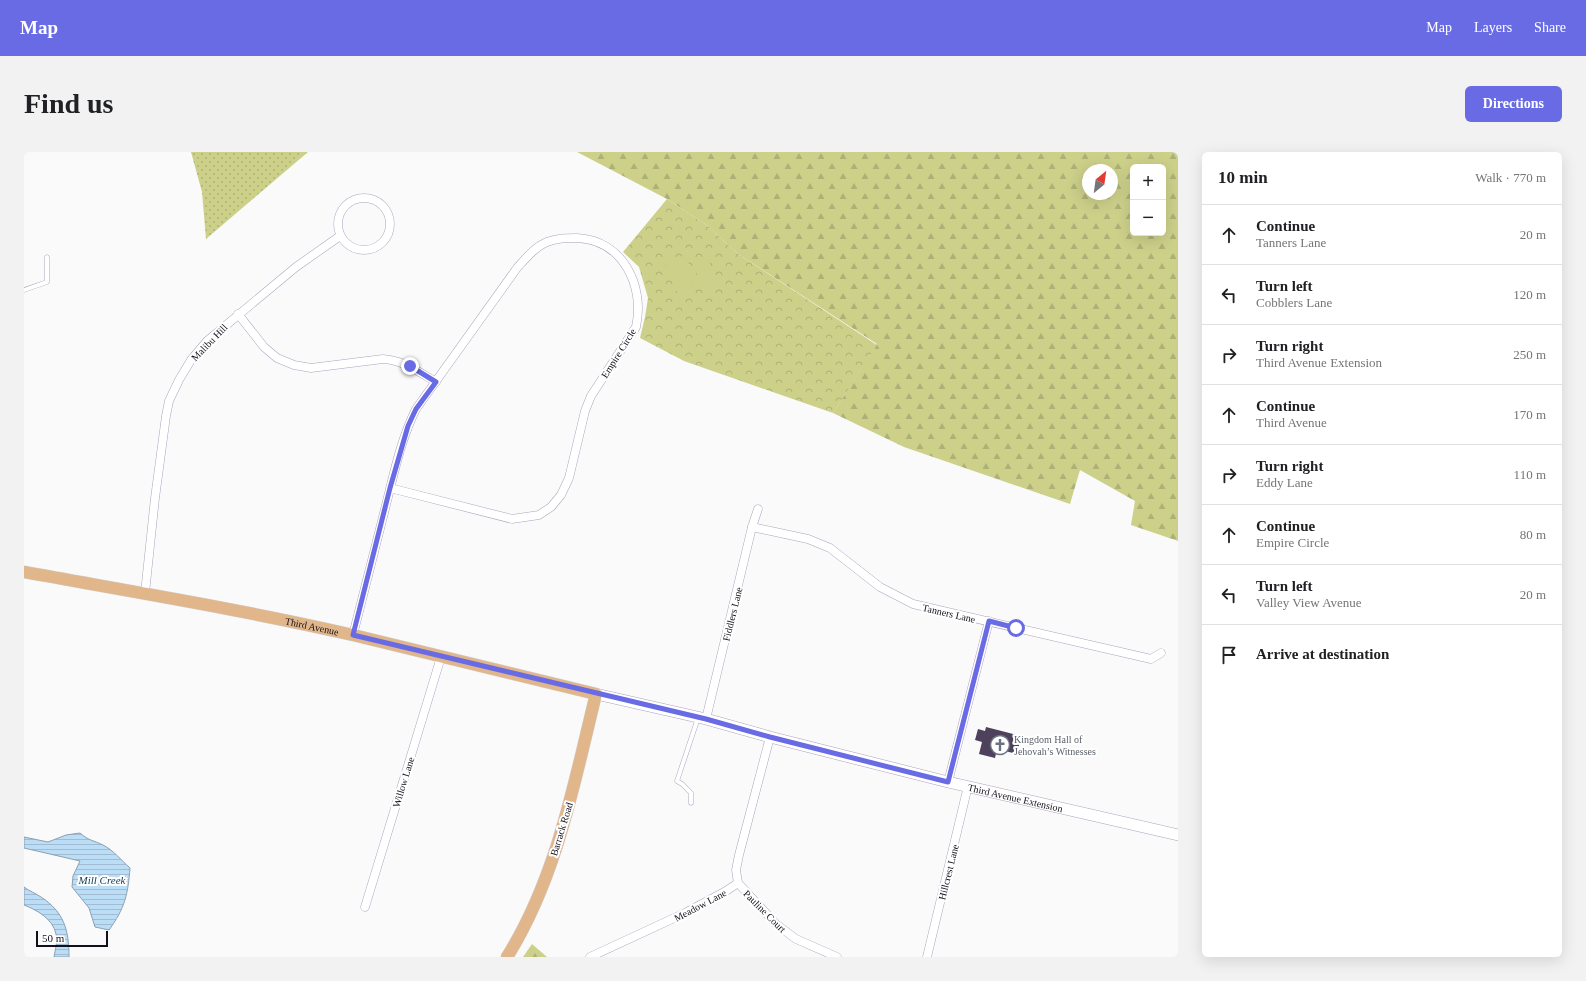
<!DOCTYPE html>
<meta charset="utf-8">
<style>
body{margin:0;font-family:"Times New Roman",serif;background:#f2f2f2;color:#202124}
.controls{position:absolute;right:12px;top:12px;display:grid;overflow:hidden;border-radius:6px;box-shadow:0 4px 16px #0002}
.controls button{width:36px;height:36px;display:grid;place-items:center;padding:0;border:0;border-bottom:1px solid #e0e0e0;background:#fff;color:#202124;font:20px sans-serif}
.compass{position:absolute;left:1058px;top:12px;width:36px;height:36px;border-radius:50%;background:#fff;box-shadow:0 4px 16px #0002;rotate:29deg}
.scale{position:absolute;left:12px;bottom:10px;width:72px;box-sizing:border-box;padding-left:4px;border:2px solid #140f1a;border-top:0;font-size:11px;line-height:14px;white-space:nowrap;color:#140f1a;-webkit-text-stroke:3px #fff;paint-order:stroke}
.stop{position:absolute;width:12px;height:12px;margin:-9px;border:3px solid #686be4;border-radius:50%;background:#fff}
.stop.end{background:#686be4;border-color:#fff;box-shadow:0 1px 4px #0008}
.list{margin:0;padding:0;list-style:none}
h2{display:flex;justify-content:space-between;align-items:center;height:52px;margin:0;padding:0 16px;font-size:17px}
h2 small{font-size:13px;font-weight:400;color:#757577}
.list li{display:grid;grid-template-columns:26px 1fr auto;gap:12px;align-items:center;box-sizing:border-box;height:60px;padding:0 16px;border-top:1px solid #e0e0e0}
.list b{display:block;font-size:15px;white-space:nowrap}
.list p{margin:0;font-size:13px;white-space:nowrap;color:#757577}
.list em{font-size:13px;font-style:normal;color:#757577}
.icon{flex:none;width:22px;height:22px;fill:none;stroke:currentColor;stroke-width:2;stroke-linecap:round;stroke-linejoin:round}
.map{position:relative;flex:none;width:1154px;height:805px;overflow:hidden;border-radius:6px}
header{display:flex;align-items:center;gap:24px;box-sizing:border-box;height:56px;padding:0 20px;background:#686be4;color:#fff}
header strong{font-size:19px}
nav{display:flex;gap:22px;margin-inline-start:auto;font-size:14px}
.intro{display:flex;align-items:center;justify-content:space-between;box-sizing:border-box;height:96px;padding:0 24px}
h1{margin:0;font-size:28px}
.button{padding:10px 18px;border-radius:6px;background:#686be4;color:#fff;font-size:14px;font-weight:700}
main{display:flex;gap:24px;padding:0 24px}
aside{flex:1;background:#fff;border-radius:6px;box-shadow:0 4px 16px #0002}
.map>svg:first-child{display:block}
.grass{fill:url(#grass-dots)}
.forest{fill:url(#forest-firs);fill-rule:evenodd}
.park{fill:url(#park-crowns)}
.pitch{fill:#ccd089}
.water{fill:url(#water-rules);stroke:#8a9fb4}
.building{fill:#4d415b}
.lines{fill:none;stroke-linecap:round;stroke-linejoin:round}
.lane-casing{stroke:#afa1bf;stroke-width:5}
.street-casing{stroke:#afa1bf;stroke-width:9}
.secondary-casing{stroke:#afa1bf;stroke-width:12}
.primary-casing{stroke:#d5d4d6;stroke-width:13}
.lane{stroke:#fff;stroke-width:4}
.street{stroke:#fff;stroke-width:8}
.secondary{stroke:#fff;stroke-width:11}
.primary{stroke:#e0b68a;stroke-width:12}
.route{stroke:#686be4;stroke-width:5}
.labels{text-anchor:middle;stroke-width:4;stroke-linejoin:round;paint-order:stroke}
.street-label{font-size:10px;fill:#140f1a;stroke:#fff}
.worship-label{font-size:10px;fill:#5b616d;stroke:#fff;text-anchor:start}
.water-label{font-size:11px;font-style:italic;fill:#194059;stroke:#fff}
</style>
<header>
<strong>Map</strong>
<nav><a>Map</a><a>Layers</a><a>Share</a></nav>
</header>
<div class="intro"><h1>Find us</h1><a class="button">Directions</a></div>
<main>
<div class="map">
<svg width="1154" height="805" viewBox="0 0 1154 805">
<defs>
<pattern id="grass-dots" width="8" height="8" patternUnits="userSpaceOnUse"><rect width="8" height="8" fill="#ccd089"/><path d="M2 2h.1M6 6h.1" fill="none" stroke="#aeb176" stroke-width="1.8" stroke-linecap="round"/></pattern>
<pattern id="forest-firs" width="22" height="20" patternUnits="userSpaceOnUse"><rect width="22" height="20" fill="#ccd089"/><path d="M5 1l3.5 6h-7zM16 11l3.5 6h-7z" fill="#aeb176"/></pattern>
<pattern id="park-crowns" width="20" height="18" patternUnits="userSpaceOnUse"><rect width="20" height="18" fill="#ccd089"/><path d="M2 6a3 3 0 1 1 6 0M12 15a3 3 0 1 1 6 0" fill="none" stroke="#aeb176"/></pattern>
<pattern id="water-rules" width="6" height="5" patternUnits="userSpaceOnUse"><rect width="6" height="5" fill="#bcddf6"/><path d="M0 2.5h6" fill="none" stroke="#a1bcd2"/></pattern>
</defs>
<rect width="100%" height="100%" fill="#fafafa"/>
<!-- grass -->
<path class="grass" d="M167 0H284L182 87 178 40Z"/>
<!-- forest -->
<g class="forest">
<path d="M553 0H1154V389L1107 373 1111 349 1056 318 1046 352 880 295 809 261 853 192 714 102 684 74 643 47ZM1109 15H1139V81H1109ZM1064 18H1088V42H1064Z"/>
<path d="M508 792 523 805H499Z"/>
</g>
<!-- park -->
<path class="park" d="M643 47 684 74 714 102 853 193 809 261 660 209 616 186 621 165 624 146 615 115 599 100Z"/>
<!-- pitch -->
<g class="pitch">
<path d="M662 103 669 124 666 125 672 143 656 148 641 110Z"/>
<path d="M683 103 694 135 679 140 668 108Z"/>
</g>
<!-- water -->
<g class="water">
<path d="M56 681C65 689 69 688 79 693 89 698 97 708 106 716 104 742 101 756 85 778L71 775 65 756 48 735 49 724 56 709 0 696V685L24 690 42 683Z"/>
<path d="M0 735C5 739 11 741 17 745 40 760 45 778 45 805H30C31 798 34 789 32 782 29 767 13 758 0 753Z"/>
</g>
<!-- building -->
<path class="building" d="M962 575 997 584 993 602 973 597 971 606 955 602 958 590 951 588 954 577 961 579Z"/>
<g class="lines">
<defs>
<g id="lane">
<path d="M0 138 23 130V105"/>
<path d="M667 651V641L658 632 653 629 674 566"/>
</g>
<g id="street">
<circle cx="340" cy="72" r="26"/>
<path d="M214 162 240 195 253 206 270 213 287 216 359 207C379 208 395 220 412 230"/>
<path d="M728 375 784 387 806 396 856 435 889 452 1127 507 1137 501"/>
<path d="M121 441 131 346 142 264 145 249 155 228 167 208 183 189 272 115 316 84"/>
<path d="M329 483C340 440 351 397 362 353 370 321 377 287 392 257L493 116C502 106 511 95 523 90 533 86 542 86 553 86 599 88 621 134 612 175L567 244 561 259 545 326 537 343 527 355 515 363 488 367 366 336"/>
<path d="M682 567 728 375 734 357"/>
<path d="M924 630 965 469"/>
<path d="M714 731 712 718 715 703 746 585"/>
<path d="M714 731 752 772 772 787 813 805"/>
<path d="M341 755 417 505"/>
<path d="M566 805 661 761 702 739 714 731"/>
<path d="M903 805 944 634"/>
</g>
<g id="secondary">
<path id="s1" d="M572 542 682 567 746 585 924 630 1154 683"/>
</g>
<g id="primary">
<path id="s2" d="M0 420C110 440 220 458 329 483 410 502 491 523 572 542 550 631 533 725 483 805"/>
</g>
</defs>
<!-- lane casing -->
<use href="#lane" class="lane-casing"/>
<!-- street casing -->
<use href="#street" class="street-casing"/>
<!-- secondary casing -->
<use href="#secondary" class="secondary-casing"/>
<!-- primary casing -->
<use href="#primary" class="primary-casing"/>
<!-- lane -->
<use href="#lane" class="lane"/>
<!-- street -->
<use href="#street" class="street"/>
<!-- secondary -->
<use href="#secondary" class="secondary"/>
<!-- primary -->
<use href="#primary" class="primary"/>
</g>
<g class="lines">
<!-- route -->
<path class="route" d="M386 214 412 230 392 257 384 274 366 336 329 483 682 567 746 585 924 630 965 469 992 476"/>
</g>
<!-- icons -->
<defs>
<symbol id="church-ring" viewBox="-11 -11 22 22"><circle r="9.5" fill="#fff" stroke="#6b7280" stroke-width="1.5"/><path d="M-1.2-6h2.4v3.5h3.3v2.4h-3.3V6h-2.4V-.1h-3.3v-2.4h3.3Z" fill="#6b7280"/></symbol>
</defs>
<g fill-rule="evenodd">
<use href="#church-ring" x="965" y="582" width="22" height="22"/>
</g>
<g class="labels">
<!-- street labels -->
<g class="street-label">
<text transform="translate(185 190) rotate(-46)" y="4">Malibu Hill</text>
<text transform="translate(594 201) rotate(-58)" y="4">Empire Circle</text>
<text transform="translate(925 461) rotate(13)" y="4">Tanners Lane</text>
<text transform="translate(708 462) rotate(-76)" y="4">Fiddlers Lane</text>
<text dy="4" stroke="none"><textPath href="#s2" startOffset="293">Third Avenue</textPath></text>
<text transform="translate(379 630) rotate(-73)" y="4">Willow Lane</text>
<text dy="4" stroke="none"><textPath href="#s1" startOffset="432">Third Avenue Extension</textPath></text>
<text transform="translate(537 677) rotate(-73)" y="4">Barrack Road</text>
<text transform="translate(924 720) rotate(-76)" y="4">Hillcrest Lane</text>
<text transform="translate(676 753) rotate(-28)" y="4">Meadow Lane</text>
<text transform="translate(741 759) rotate(45)" y="4">Pauline Court</text>
</g>
<!-- worship labels -->
<g class="worship-label">
<text x="990" y="591">Kingdom Hall of<tspan x="990" dy="12">Jehovah’s Witnesses</tspan></text>
</g>
<!-- water labels -->
<g class="water-label">
<text x="78" y="732">Mill Creek</text>
</g>
</g>
</svg>
<div class="controls">
<button>+</button>
<button>−</button>
</div>
<svg class="compass" viewBox="-18 -18 36 36"><path d="M0-13l5 13h-10z" fill="#e53935"/><path d="M0 13l5-13h-10z" fill="#757577"/></svg>
<div class="scale">50 m</div>
<div class="stop" style="left:992px;top:476px"></div>
<div class="stop end" style="left:386px;top:214px"></div>
</div>
<aside>
<h2>10 min<small>Walk · 770 m</small></h2>
<ul class="list">
<li><svg class="icon" aria-label="ahead" viewBox="0 0 24 24"><path d="M12 20V5M6 11l6-6 6 6"/></svg><div><b>Continue</b><p>Tanners Lane</p></div><em>20 m</em></li>
<li><svg class="icon" aria-label="left" viewBox="0 0 24 24"><path d="M17 20v-9H6M10 6l-5 5 5 5"/></svg><div><b>Turn left</b><p>Cobblers Lane</p></div><em>120 m</em></li>
<li><svg class="icon" aria-label="right" viewBox="0 0 24 24"><path d="M7 20v-9h11M14 6l5 5-5 5"/></svg><div><b>Turn right</b><p>Third Avenue Extension</p></div><em>250 m</em></li>
<li><svg class="icon" aria-label="ahead" viewBox="0 0 24 24"><path d="M12 20V5M6 11l6-6 6 6"/></svg><div><b>Continue</b><p>Third Avenue</p></div><em>170 m</em></li>
<li><svg class="icon" aria-label="right" viewBox="0 0 24 24"><path d="M7 20v-9h11M14 6l5 5-5 5"/></svg><div><b>Turn right</b><p>Eddy Lane</p></div><em>110 m</em></li>
<li><svg class="icon" aria-label="ahead" viewBox="0 0 24 24"><path d="M12 20V5M6 11l6-6 6 6"/></svg><div><b>Continue</b><p>Empire Circle</p></div><em>80 m</em></li>
<li><svg class="icon" aria-label="left" viewBox="0 0 24 24"><path d="M17 20v-9H6M10 6l-5 5 5 5"/></svg><div><b>Turn left</b><p>Valley View Avenue</p></div><em>20 m</em></li>
<li><svg class="icon" aria-label="arrive" viewBox="0 0 24 24"><path d="M6 21V4h12l-3 4 3 4H6"/></svg><div><b>Arrive at destination</b></div></li>
</ul>
</aside>
</main>
